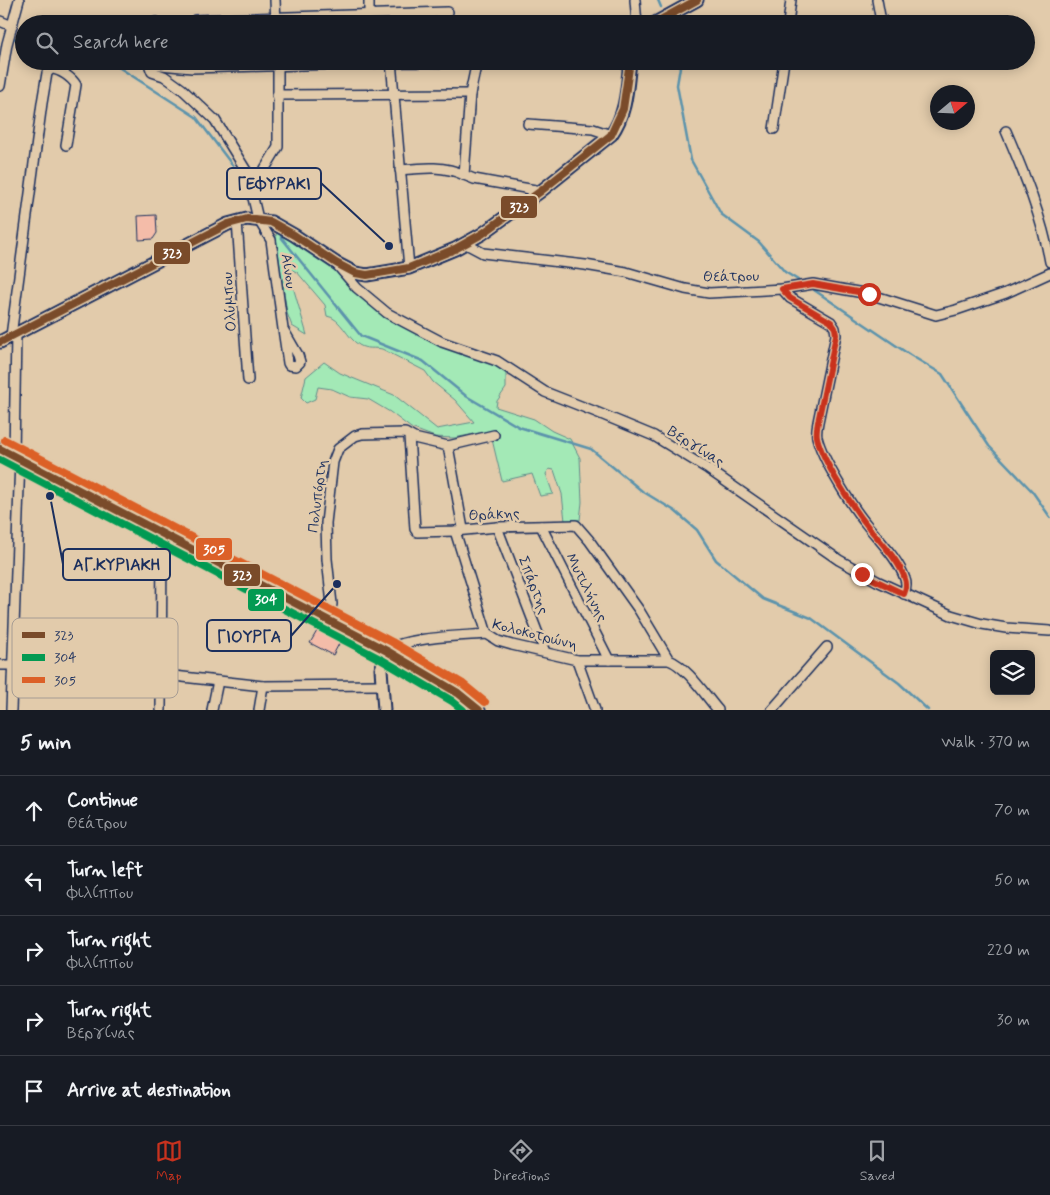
<!DOCTYPE html>
<meta charset="utf-8">
<style>
body{margin:0;font-family:Mynerve,sans-serif;background:#20242c;color:#f1f3f6}
.controls{position:absolute;right:15px;bottom:15px;display:grid;overflow:hidden;border-radius:8px;box-shadow:0 2px 12px #0003}
.controls button{width:45px;height:45px;display:grid;place-items:center;padding:0;border:0;border-bottom:1px solid #363941;background:#171b24;color:#f1f3f6;font:25px sans-serif}
.compass{position:absolute;left:930px;top:85px;width:45px;height:45px;border-radius:50%;background:#171b24;box-shadow:0 2px 12px #0003;rotate:71deg}
.stop{position:absolute;width:15px;height:15px;margin:-11px;border:4px solid #c8321e;border-radius:50%;background:#fff}
.stop.end{background:#c8321e;border-color:#fff;box-shadow:0 1px 5px #0008}
.list{margin:0;padding:0;list-style:none}
h2{display:flex;justify-content:space-between;align-items:center;height:65px;margin:0;padding:0 20px;font-size:21px}
h2 small{font-size:16px;font-weight:400;color:#9ea1a6}
.list li{display:grid;grid-template-columns:32px 1fr auto;gap:15px;align-items:center;box-sizing:border-box;height:70px;padding:0 20px;border-top:1px solid #363941}
.list b{display:block;font-size:19px;white-space:nowrap}
.list p{margin:0;font-size:16px;white-space:nowrap;color:#9ea1a6}
.list em{font-size:16px;font-style:normal;color:#9ea1a6}
.icon{flex:none;width:28px;height:28px;fill:none;stroke:currentColor;stroke-width:2;stroke-linecap:round;stroke-linejoin:round}
.map{position:relative;flex:none;width:1050px;height:710px;overflow:hidden}
.search{position:absolute;background:#171b24;box-shadow:0 2px 12px #0003;left:15px;right:15px;top:15px;height:55px;display:flex;align-items:center;gap:12px;box-sizing:border-box;padding:0 18px;border-radius:28px;color:#9ea1a6;font-size:19px}
.sheet{height:415px;background:#171b24}
nav{display:flex;justify-content:space-around;align-items:center;box-sizing:border-box;height:70px;border-top:1px solid #363941;background:#171b24;font-size:14px;color:#9ea1a6}
nav a{display:grid;justify-items:center;gap:2px}
nav .on{color:#c8321e}
.map>svg:first-child{display:block}
.green{fill:#a3e9b6;stroke:#5f8c8a}
.lines{fill:none;stroke-linecap:round;stroke-linejoin:round}
.stream{stroke:#5b93ac;stroke-width:2.5}
.building{fill:#f4bca9;stroke:#1b2f5e}
.street-casing{stroke:#1b2f5e;stroke-width:12}
.secondary-casing{stroke:#1b2f5e;stroke-width:15}
.street{stroke:#e2cbab;stroke-width:9}
.secondary{stroke:#e2cbab;stroke-width:11}
.bus-1-casing{stroke:#e2cbab;stroke-width:11}
.bus-2-casing{stroke:#e2cbab;stroke-width:11}
.bus-3-casing{stroke:#e2cbab;stroke-width:11}
.bus-1{stroke:#7a4b2a;stroke-width:8}
.bus-2{stroke:#039a52;stroke-width:8}
.bus-3{stroke:#dc6028;stroke-width:8}
.route{stroke:#c8321e;stroke-width:6}
.labels{text-anchor:middle;stroke-width:5;stroke-linejoin:round;paint-order:stroke}
.street-label{font-size:15px;fill:#1b2f5e;stroke:#e2cbab}
.key{fill:#e2cbab;stroke:#a69c94;stroke-width:1}
.key-label{font-size:14px;fill:#1b2f5e}
.leader{fill:none;stroke:#1b2f5e;stroke-width:2}
.callout-dot{fill:#1b2f5e;stroke:#e2cbab;stroke-width:2}
.callout{fill:#e2cbab;stroke:#1b2f5e;stroke-width:2}
.callout-label{font-size:16px;text-anchor:middle;font-weight:bold;fill:#1b2f5e}
.line-badge{stroke:#e2cbab;stroke-width:2}
.badge-label{font-size:14px;text-anchor:middle;font-weight:bold;fill:#fff}
</style>
<div class="map">
<svg width="1050" height="710" viewBox="0 0 1050 710">
<rect width="100%" height="100%" fill="#e2cbab"/>
<filter id="ink" filterUnits="userSpaceOnUse"><feTurbulence type="fractalNoise" baseFrequency=".02" numOctaves="2"/><feDisplacementMap in="SourceGraphic" scale="10" xChannelSelector="R" yChannelSelector="G"/><feConvolveMatrix kernelMatrix="1 2 1 2 8 2 1 2 1" color-interpolation-filters="sRGB"/></filter>
<g filter="url(#ink)">
<!-- green -->
<path class="green" d="M280 231 334 264 386 314 496 362 506 370V388L497 401 496 407 534 419 552 431 570 439 580 458 582 502 580 520 565 521 562 494 554 470 549 469 546 474 553 494 540 496 532 474 502 481 490 431 454 438 435 437 411 428 390 412 368 399 350 397 332 389 318 387 315 399 306 403 301 398 306 377 324 362 340 373 394 395 437 429 474 422 455 400 433 382 425 371 382 349C374 347 367 350 359 345 347 338 341 318 327 316L325 305 297 272 292 270 289 273 307 335 292 326 287 313 276 238V234Z"/>
<g class="lines">
<!-- stream -->
<g class="stream">
<path d="M658 0 661 7"/>
<path d="M11 38 24 40"/>
<path d="M109 61 196 117 233 166 248 191"/>
<path d="M681 61 677 85 691 160 721 214 759 242 785 272 798 280"/>
<path d="M281 237 361 336 423 361 466 396 519 427 591 449 642 491 675 511 697 530 716 560 763 599 811 618 899 683 928 710"/>
<path d="M814 290 910 355 942 374 989 446 1032 491 1050 517"/>
</g>
</g>
<!-- building -->
<g class="building">
<path d="M156 215 157 233 153 239 139 240 138 216Z"/>
<path d="M317 631 340 642 333 655 310 643Z"/>
</g>
<g class="lines">
<defs>
<g id="street">
<path d="M275 0 276 24"/>
<path d="M369 0V13"/>
<path d="M635 0 637 24"/>
<path d="M877 0 880 16 884 24"/>
<path d="M195 20 448 12"/>
<path d="M0 21 12 26"/>
<path d="M155 24 156 22"/>
<path d="M788 24 791 0"/>
<path d="M152 61 150 67 152 72 164 76 182 89 215 120 255 185"/>
<path d="M278 61V147L255 185 253 198 258 219 271 240 283 329 298 355 300 362 296 366 289 365 288 363 283 329"/>
<path d="M391 61 409 268"/>
<path d="M477 61 470 94 464 175 474 179 541 191"/>
<path d="M150 64 192 68 415 62 476 63"/>
<path d="M0 86 7 44 19 0"/>
<path d="M277 95 470 94"/>
<path d="M528 124 593 129 611 135"/>
<path d="M774 129 784 61"/>
<path d="M1006 131C1024 173 1042 217 1050 262"/>
<path d="M400 170C421 168 444 165 464 175"/>
<path d="M237 221 248 380"/>
<path d="M466 244 483 253 585 265 626 272 685 289 709 293 782 289 813 284 869 294 936 315 956 310 1006 293 1050 273"/>
<path d="M338 266 357 288 387 313 442 342 497 361 545 392 596 412 654 436 708 469 839 560 877 581 951 615 982 624 1006 628 1050 631"/>
<path d="M782 289 790 298 831 322 835 328 836 335 818 422C817 427 816 432 817 437 822 459 852 507 867 525 879 540 899 560 905 579 907 584 906 589 904 594"/>
<path d="M11 336 42 103 47 73 51 69C60 69 72 78 76 85L66 145"/>
<path d="M409 436 415 529 417 532 455 531 497 527 576 525 589 540 639 610 669 660"/>
<path d="M448 446 463 529"/>
<path d="M14 456 16 333"/>
<path d="M541 526 609 660"/>
<path d="M497 527 545 652"/>
<path d="M455 531 487 634"/>
<path d="M329 619 332 604 327 559 326 523 333 462 338 449 355 436 362 434 405 433 414 438 448 446 494 435"/>
<path d="M387 651C400 637 466 636 487 634L498 641 512 645 577 660H669C687 667 705 695 718 710"/>
<path d="M577 660 595 710"/>
<path d="M0 665H11"/>
<path d="M160 677 174 676 263 686 381 685"/>
<path d="M11 710 20 459"/>
<path d="M161 710 162 533"/>
<path d="M212 710 218 681"/>
<path d="M259 710 263 686"/>
<path d="M772 710 827 647"/>
</g>
<g id="secondary">
<path d="M653 24 697 0"/>
<path d="M0 342 228 224 247 219 271 222 294 235 336 263 355 273 367 275 409 268 455 249 482 234 541 191 611 135C627 113 627 87 630 61"/>
<path d="M0 449 387 651 458 693 479 710"/>
<path d="M384 710 381 669 387 651"/>
</g>
</defs>
<!-- street casing -->
<use href="#street" class="street-casing"/>
<!-- secondary casing -->
<use href="#secondary" class="secondary-casing"/>
<!-- street -->
<use href="#street" class="street"/>
<!-- secondary -->
<use href="#secondary" class="secondary"/>
<defs>
<g id="bus-1">
<path d="M653 24 697 0"/>
<path d="M0 342 228 224 247 219 271 222 294 235 336 263 355 273 367 275 409 268 455 249 482 234 541 191 611 135 623 109 630 61"/>
<path d="M0 449 387 651 458 693 479 710"/>
</g>
<path id="bus-2" d="M0 460 382 660 452 701 463 710"/>
<path id="bus-3" d="M5 440 392 642 463 684 485 702"/>
</defs>
<!-- bus-1 casing -->
<use href="#bus-1" class="bus-1-casing"/>
<!-- bus-2 casing -->
<use href="#bus-2" class="bus-2-casing"/>
<!-- bus-3 casing -->
<use href="#bus-3" class="bus-3-casing"/>
<!-- bus-1 -->
<use href="#bus-1" class="bus-1"/>
<!-- bus-2 -->
<use href="#bus-2" class="bus-2"/>
<!-- bus-3 -->
<use href="#bus-3" class="bus-3"/>
</g>
</g>
<g class="lines" filter="url(#ink)">
<!-- route -->
<path class="route" d="M862 574 904 594C906 589 907 584 905 579 900 562 881 542 869 528 854 509 822 461 817 437 816 432 817 427 818 422L836 335 835 328 831 322 790 298 782 289 813 284 869 294"/>
</g>
<g class="labels">
<!-- street labels -->
<g class="street-label">
<text transform="translate(289 271) rotate(82)" y="5">Αίνου</text>
<text transform="translate(731 276) rotate(-1)" y="5">Θεάτρου</text>
<text transform="translate(229 302) rotate(-94)" y="5">Ολύμπου</text>
<text transform="translate(696 446) rotate(32)" y="5">Βεργίνας</text>
<text transform="translate(317 496) rotate(-83)" y="5">Πολυπόρτη</text>
<text transform="translate(494 514) rotate(-3)" y="5">Θράκης</text>
<text transform="translate(534 585) rotate(69)" y="5">Σπάρτης</text>
<text transform="translate(587 587) rotate(63)" y="5">Μυτιλήνης</text>
<text transform="translate(535 634) rotate(14)" y="5">Κολοκοτρώνη</text>
</g>
</g>
<!-- legend -->
<rect x="12" y="618" width="166" height="80" rx="8" class="key"/>
<rect x="22" y="632" width="23" height="6" fill="#7a4b2a"/>
<rect x="22" y="654" width="23" height="7" fill="#039a52"/>
<rect x="22" y="677" width="23" height="6" fill="#dc6028"/>
<g class="key-label">
<text x="54" y="640">323</text>
<text x="54" y="662">304</text>
<text x="54" y="685">305</text>
</g>
<!-- callouts -->
<path class="leader" d="M389 246L321 183M50 496L63 564M337 584L291 636"/>
<g class="callout-dot">
<circle cx="389" cy="246" r="5"/>
<circle cx="50" cy="496" r="5"/>
<circle cx="337" cy="584" r="5"/>
</g>
<g class="callout">
<rect x="227" y="168" width="94" height="31" rx="5"/>
<rect x="63" y="549" width="107" height="31" rx="5"/>
<rect x="207" y="620" width="84" height="31" rx="5"/>
</g>
<g class="callout-label">
<text x="274" y="189">ΓΕΦΥΡΑΚΙ</text>
<text x="117" y="570">ΑΓ.ΚΥΡΙΑΚΗ</text>
<text x="249" y="642">ΓΙΟΥΡΓΑ</text>
</g>
<g class="line-badge">
<rect x="500" y="195" width="38" height="24" rx="5" fill="#7a4b2a"/>
<rect x="153" y="241" width="38" height="24" rx="5" fill="#7a4b2a"/>
<rect x="195" y="537" width="38" height="24" rx="5" fill="#dc6028"/>
<rect x="223" y="563" width="38" height="24" rx="5" fill="#7a4b2a"/>
<rect x="247" y="588" width="38" height="24" rx="5" fill="#039a52"/>
</g>
<g class="badge-label">
<text x="519" y="212">323</text>
<text x="172" y="258">323</text>
<text x="214" y="554">305</text>
<text x="242" y="580">323</text>
<text x="266" y="604">304</text>
</g>
</svg>
<div class="controls">
<button><svg class="icon" aria-label="layers" viewBox="0 0 24 24"><path d="M12 4l9 5-9 5-9-5zM3 14l9 5 9-5"/></svg></button>
</div>
<svg class="compass" viewBox="-18 -18 36 36"><path d="M0-13l5 13h-10z" fill="#e53935"/><path d="M0 13l5-13h-10z" fill="#9ea1a6"/></svg>
<div class="stop" style="left:869px;top:294px"></div>
<div class="stop end" style="left:862px;top:574px"></div>
<div class="search"><svg class="icon" aria-label="search" viewBox="0 0 24 24"><circle cx="10" cy="10" r="6"/><path d="M15 15l6 6"/></svg>Search here</div>
</div>
<section class="sheet">
<h2>5 min<small>Walk · 370 m</small></h2>
<ul class="list">
<li><svg class="icon" aria-label="ahead" viewBox="0 0 24 24"><path d="M12 20V5M6 11l6-6 6 6"/></svg><div><b>Continue</b><p>Θεάτρου</p></div><em>70 m</em></li>
<li><svg class="icon" aria-label="left" viewBox="0 0 24 24"><path d="M17 20v-9H6M10 6l-5 5 5 5"/></svg><div><b>Turn left</b><p>Φιλίππου</p></div><em>50 m</em></li>
<li><svg class="icon" aria-label="right" viewBox="0 0 24 24"><path d="M7 20v-9h11M14 6l5 5-5 5"/></svg><div><b>Turn right</b><p>Φιλίππου</p></div><em>220 m</em></li>
<li><svg class="icon" aria-label="right" viewBox="0 0 24 24"><path d="M7 20v-9h11M14 6l5 5-5 5"/></svg><div><b>Turn right</b><p>Βεργίνας</p></div><em>30 m</em></li>
<li><svg class="icon" aria-label="arrive" viewBox="0 0 24 24"><path d="M6 21V4h12l-3 4 3 4H6"/></svg><div><b>Arrive at destination</b></div></li>
</ul>
</section>
<nav>
<a class="on"><svg class="icon" aria-label="map" viewBox="0 0 24 24"><path d="M3 6l6-2 6 2 6-2v14l-6 2-6-2-6 2zM9 4v14M15 6v14"/></svg>Map</a>
<a><svg class="icon" aria-label="directions" viewBox="0 0 24 24"><path d="M12 3l9 9-9 9-9-9zM9 14v-3h6M13 9l2 2-2 2"/></svg>Directions</a>
<a><svg class="icon" aria-label="saved" viewBox="0 0 24 24"><path d="M7 4h10v16l-5-4-5 4z"/></svg>Saved</a>
</nav>
